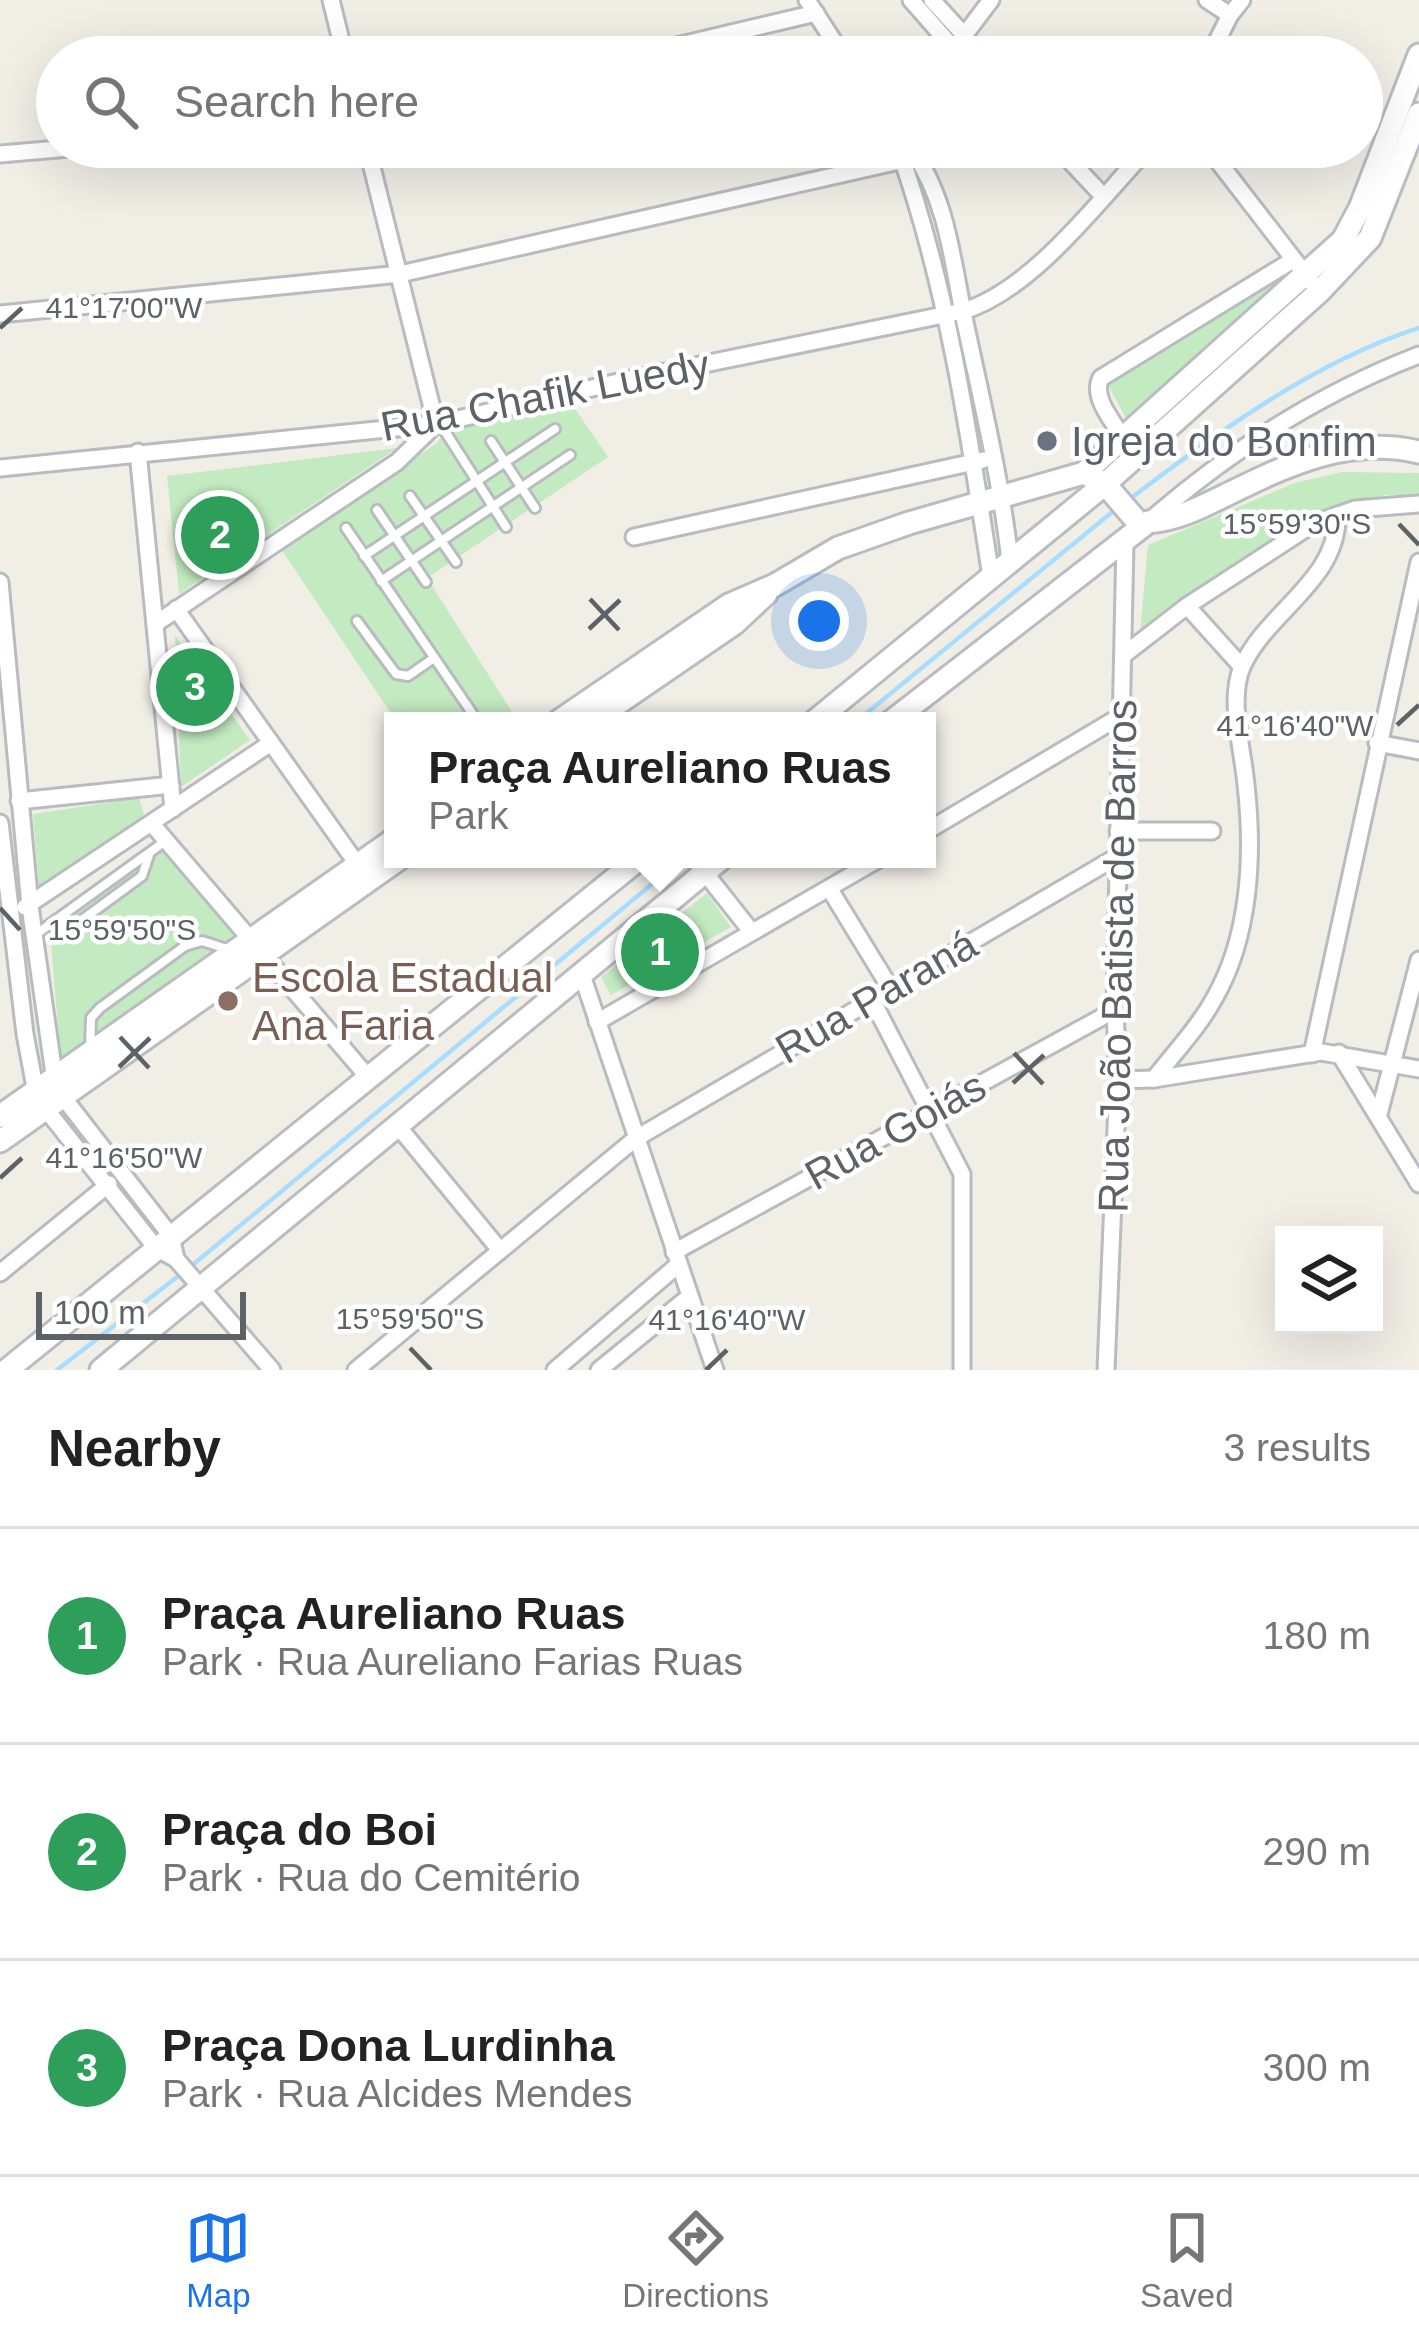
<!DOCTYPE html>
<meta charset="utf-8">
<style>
body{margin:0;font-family:Helvetica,sans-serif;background:#f2f2f2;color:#222}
.controls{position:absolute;right:36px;bottom:36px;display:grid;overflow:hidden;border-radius:0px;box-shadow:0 12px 48px #0002}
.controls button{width:108px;height:108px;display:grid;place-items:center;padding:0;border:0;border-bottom:3px solid #e0e0e0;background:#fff;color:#222;font:60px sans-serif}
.scale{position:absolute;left:36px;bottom:30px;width:210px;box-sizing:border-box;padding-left:12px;border:6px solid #5d6267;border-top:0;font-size:33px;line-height:42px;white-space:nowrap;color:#5d6267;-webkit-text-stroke:9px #fff;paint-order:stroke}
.you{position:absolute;left:819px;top:621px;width:42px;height:42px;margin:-30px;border:9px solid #fff;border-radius:50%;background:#1a73e8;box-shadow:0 0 0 18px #1a73e833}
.badge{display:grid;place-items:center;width:78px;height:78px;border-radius:50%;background:#1a73e8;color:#fff;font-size:39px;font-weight:700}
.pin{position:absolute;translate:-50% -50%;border:6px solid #fff;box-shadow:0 3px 12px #0006}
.popup{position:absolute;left:384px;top:712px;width:552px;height:156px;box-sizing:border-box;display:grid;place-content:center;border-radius:0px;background:#fff;filter:drop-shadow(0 3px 9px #0005);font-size:39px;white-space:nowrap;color:#767676}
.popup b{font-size:45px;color:#222}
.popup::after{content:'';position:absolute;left:50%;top:100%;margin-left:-24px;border:24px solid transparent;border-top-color:#fff}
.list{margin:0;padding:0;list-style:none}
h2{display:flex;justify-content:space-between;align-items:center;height:156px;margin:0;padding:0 48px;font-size:51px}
h2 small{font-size:39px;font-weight:400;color:#767676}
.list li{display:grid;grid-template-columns:78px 1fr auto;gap:36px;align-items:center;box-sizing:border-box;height:216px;padding:0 48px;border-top:3px solid #e0e0e0}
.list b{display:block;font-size:45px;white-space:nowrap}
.list p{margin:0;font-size:39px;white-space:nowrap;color:#767676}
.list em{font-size:39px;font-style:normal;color:#767676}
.icon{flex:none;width:66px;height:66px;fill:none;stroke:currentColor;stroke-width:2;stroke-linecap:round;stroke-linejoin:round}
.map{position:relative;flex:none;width:1419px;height:1370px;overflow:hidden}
.search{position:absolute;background:#fff;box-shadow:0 12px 48px #0002;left:36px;right:36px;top:36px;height:132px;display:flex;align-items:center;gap:30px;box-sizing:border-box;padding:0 42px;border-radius:66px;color:#767676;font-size:45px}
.sheet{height:804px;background:#fff}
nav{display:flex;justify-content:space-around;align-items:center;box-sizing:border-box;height:168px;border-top:3px solid #e0e0e0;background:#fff;font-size:33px;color:#767676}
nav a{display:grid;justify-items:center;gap:6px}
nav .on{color:#1a73e8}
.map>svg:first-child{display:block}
.green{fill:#c3eac1}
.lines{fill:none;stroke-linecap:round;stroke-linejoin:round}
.stream{stroke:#a8ddff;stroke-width:4.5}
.lane-casing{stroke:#b8bcc0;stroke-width:14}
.street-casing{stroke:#b8bcc0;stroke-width:21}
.secondary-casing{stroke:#b9bdc2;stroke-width:27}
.lane{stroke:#fff;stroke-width:8}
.street{stroke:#fff;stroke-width:15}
.secondary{stroke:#fff;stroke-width:21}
.ticks{fill:none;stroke:#5d6267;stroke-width:4.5}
.worship-dot{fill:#6b7280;stroke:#fff;stroke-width:4.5}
.education-dot{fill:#8d6e63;stroke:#fff;stroke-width:4.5}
.labels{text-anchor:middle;stroke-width:9;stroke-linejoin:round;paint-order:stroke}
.street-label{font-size:42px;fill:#5d6267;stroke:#fff}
.worship-label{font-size:42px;fill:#5b616d;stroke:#fff;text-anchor:start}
.education-label{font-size:42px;fill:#785e54;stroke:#fff;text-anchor:start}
.ticks-label{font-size:30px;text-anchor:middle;fill:#5d6267;stroke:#fff;stroke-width:9;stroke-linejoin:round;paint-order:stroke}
</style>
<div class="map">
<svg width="1419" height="1370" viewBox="0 0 1419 1370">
<rect width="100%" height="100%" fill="#f1eee6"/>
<!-- green -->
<g class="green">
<path d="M1291 271 1295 277 1128 422 1108 385Z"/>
<path d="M567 397 608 457 427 578 512 712 500 721H396L281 549 437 443 451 422Z"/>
<path d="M397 448 179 594 167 476Z"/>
<path d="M1342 472 1419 473V496L1385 495 1346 506 1140 633 1148 545 1295 483Z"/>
<path d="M175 635 250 740 181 787Z"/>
<path d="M139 798 144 815 39 889 33 814Z"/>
<path d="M154 841 240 940 61 1065 49 918Z"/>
<path d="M707 893 731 927 611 995 601 977Z"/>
</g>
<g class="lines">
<!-- stream -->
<g class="stream">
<path d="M1131 498C1218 432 1314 362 1419 328"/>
<path d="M857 721 1111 513"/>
<path d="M195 1263 681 860"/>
<path d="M57 1370 177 1277"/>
</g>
<defs>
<g id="lane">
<path d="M441 425 506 527"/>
<path d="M491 441 535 508"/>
<path d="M410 496 456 562"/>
<path d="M377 510 426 582"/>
<path d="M346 528 472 713"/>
<path d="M364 556 555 429"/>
<path d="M381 581 570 455"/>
<path d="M357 621 396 674 408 676 434 658"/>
<path d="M55 921 66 927 75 925 142 876 149 855"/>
<path d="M35 935 164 842"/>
<path d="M90 1050 91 1018 100 1008 185 946 202 941 227 949"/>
</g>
<g id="street">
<path d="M331 0 345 57"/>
<path d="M807 0 844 57"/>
<path d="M911 0 954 49 968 57"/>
<path d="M932 0 964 35 975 57"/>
<path d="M1207 0 1230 15"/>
<path d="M960 41 991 0"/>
<path d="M630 57 816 13"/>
<path d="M1209 57 1230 15 1242 0"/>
<path d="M367 147 436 424"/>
<path d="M898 147C947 285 969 433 991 577"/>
<path d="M1057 147 1103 196"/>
<path d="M1207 147 1319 292"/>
<path d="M914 153C948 202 953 266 965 322 982 402 1001 480 1010 561"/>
<path d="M0 154 81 147"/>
<path d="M0 314 400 274 917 157"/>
<path d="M1123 438C1113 421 1091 397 1101 378L1293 260"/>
<path d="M138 452 173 809"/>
<path d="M0 468 436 424 631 379 963 311C1033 290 1099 200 1149 147"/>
<path d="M1148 522C1229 451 1318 394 1419 355"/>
<path d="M634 537 983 460"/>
<path d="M0 582 30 906 56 1088 171 1236 176 1259"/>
<path d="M1187 606 1242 667"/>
<path d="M176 609 362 871"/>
<path d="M155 624 397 462 436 424"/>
<path d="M1125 654 1187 606 1313 524 1355 509 1419 504"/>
<path d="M1377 743 1419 751"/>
<path d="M19 801 171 785"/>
<path d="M0 823 25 1034 37 1098 156 1248 176 1259 272 1370"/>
<path d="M152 824 367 1076"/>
<path d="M927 831 1119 717"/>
<path d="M1118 831H1212"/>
<path d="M694 859 751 931"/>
<path d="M829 888 889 986"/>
<path d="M25 907 271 743"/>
<path d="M582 975 715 1370"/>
<path d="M871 998 962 1174V1370"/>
<path d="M597 1022 879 859"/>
<path d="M1339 1053 1419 1184"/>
<path d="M1312 1054 1419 562"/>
<path d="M1154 1079C1174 1053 1198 1028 1214 999 1250 937 1254 855 1246 785 1243 750 1228 700 1242 667 1266 612 1339 580 1337 515"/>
<path d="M1118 1080 1154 1079 1321 1052 1419 1069"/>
<path d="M1379 1114 1419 960"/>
<path d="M397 1125 499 1249"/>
<path d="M674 1252 1115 1010"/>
<path d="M0 1273 109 1184"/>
<path d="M356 1370 635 1139 1118 856"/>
<path d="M555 1370 679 1264"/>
<path d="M599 1370 690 1296"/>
<path d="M1106 1370 1118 1080 1115 1010 1125 542"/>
</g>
<g id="secondary">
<path d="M1084 473 1343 240 1360 208 1419 55"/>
<path d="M559 721 729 605 775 585 838 548 909 523 1084 473 1105 484 1141 526"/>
<path d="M592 721 735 623 766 594"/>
<path d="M815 721 1105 484 1319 292 1370 238 1419 114"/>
<path d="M892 721 1148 522C1177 520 1202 507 1228 494 1291 463 1349 436 1419 452"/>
<path d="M0 1116 393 840"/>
<path d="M0 1141 399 859"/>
<path d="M7 1370 639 859"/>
<path d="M101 1370 721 859"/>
</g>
</defs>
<!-- lane casing -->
<use href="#lane" class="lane-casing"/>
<!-- street casing -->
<use href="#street" class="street-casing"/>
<!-- secondary casing -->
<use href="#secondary" class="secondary-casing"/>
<!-- lane -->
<use href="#lane" class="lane"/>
<!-- street -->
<use href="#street" class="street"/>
<!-- secondary -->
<use href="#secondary" class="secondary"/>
</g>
<!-- ticks -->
<path class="ticks" d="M0 328 22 308M1399 524 1419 545M590 599 619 630M589 629 620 600M1397 725 1419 705M0 908 20 930M120 1037 149 1068M1014 1053 1043 1084M119 1067 150 1038M1013 1083 1044 1055M0 1178 22 1158M410 1348 431 1370M706 1370 727 1350"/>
<!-- markers -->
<circle class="worship-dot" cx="1047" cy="441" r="12"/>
<circle class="education-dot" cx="228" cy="1001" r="12"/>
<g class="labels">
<!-- street labels -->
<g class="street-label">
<text transform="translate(545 395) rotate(-11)" y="15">Rua Chafik Luedy</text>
<text transform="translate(1117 956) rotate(-89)" y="15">Rua João Batista de Barros</text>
<text transform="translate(876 996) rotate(-30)" y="15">Rua Paraná</text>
<text transform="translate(895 1130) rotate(-29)" y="15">Rua Goiás</text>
</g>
<!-- worship labels -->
<g class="worship-label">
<text x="1071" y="456">Igreja do Bonfim</text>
</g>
<!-- education labels -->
<g class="education-label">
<text x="252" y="992">Escola Estadual<tspan x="252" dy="48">Ana Faria</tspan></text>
</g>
</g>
<g class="ticks-label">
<text x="124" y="318">41°17'00"W</text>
<text x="1297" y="534">15°59'30"S</text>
<text x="1295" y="736">41°16'40"W</text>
<text x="122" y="940">15°59'50"S</text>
<text x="124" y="1168">41°16'50"W</text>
<text x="410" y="1329">15°59'50"S</text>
<text x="727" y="1330">41°16'40"W</text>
</g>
</svg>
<div class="controls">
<button><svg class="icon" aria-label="layers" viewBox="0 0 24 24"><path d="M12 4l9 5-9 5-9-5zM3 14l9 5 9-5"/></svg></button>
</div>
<div class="scale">100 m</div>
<div class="you"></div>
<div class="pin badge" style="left:660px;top:952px;background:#2e9e5b">1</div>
<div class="popup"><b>Praça Aureliano Ruas</b>Park</div>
<div class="pin badge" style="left:220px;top:535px;background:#2e9e5b">2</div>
<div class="pin badge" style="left:195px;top:687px;background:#2e9e5b">3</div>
<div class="search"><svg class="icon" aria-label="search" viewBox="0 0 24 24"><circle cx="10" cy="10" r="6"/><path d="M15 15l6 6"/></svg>Search here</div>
</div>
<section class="sheet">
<h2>Nearby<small>3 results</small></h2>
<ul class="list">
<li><span class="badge" style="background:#2e9e5b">1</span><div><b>Praça Aureliano Ruas</b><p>Park · Rua Aureliano Farias Ruas</p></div><em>180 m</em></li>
<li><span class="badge" style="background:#2e9e5b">2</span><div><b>Praça do Boi</b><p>Park · Rua do Cemitério</p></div><em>290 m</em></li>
<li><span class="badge" style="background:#2e9e5b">3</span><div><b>Praça Dona Lurdinha</b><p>Park · Rua Alcides Mendes</p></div><em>300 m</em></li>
</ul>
</section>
<nav>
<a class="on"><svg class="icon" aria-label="map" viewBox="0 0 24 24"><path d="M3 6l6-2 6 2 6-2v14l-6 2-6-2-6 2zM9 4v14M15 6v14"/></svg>Map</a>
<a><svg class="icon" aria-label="directions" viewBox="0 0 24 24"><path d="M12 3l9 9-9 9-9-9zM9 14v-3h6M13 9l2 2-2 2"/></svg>Directions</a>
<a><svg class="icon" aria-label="saved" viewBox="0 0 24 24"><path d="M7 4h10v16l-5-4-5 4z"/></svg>Saved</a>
</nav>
